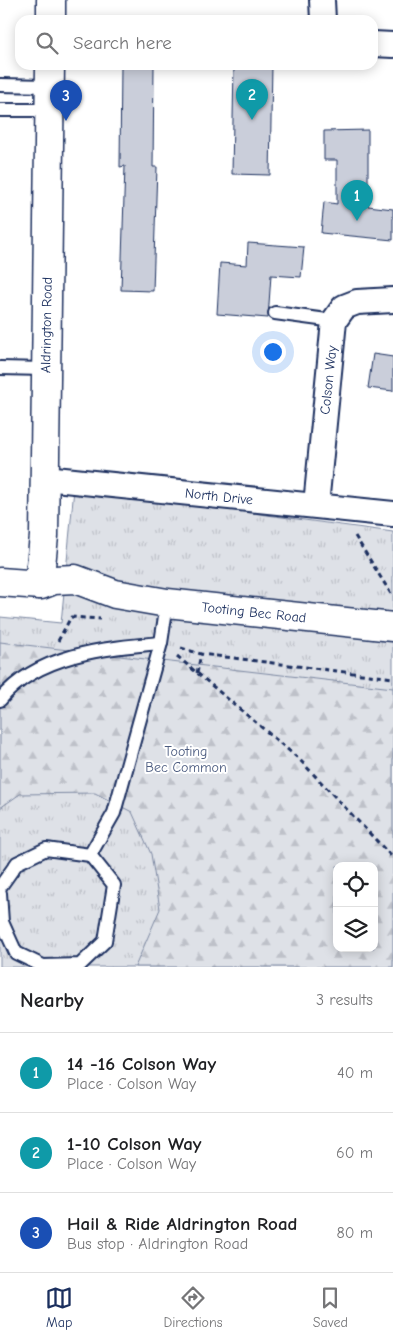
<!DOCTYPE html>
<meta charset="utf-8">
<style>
body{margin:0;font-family:"Comic Neue",sans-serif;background:#f6f6f6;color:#202124}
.controls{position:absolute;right:15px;bottom:15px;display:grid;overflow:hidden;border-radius:10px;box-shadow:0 2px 12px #0003}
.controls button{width:45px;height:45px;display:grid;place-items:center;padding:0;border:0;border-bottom:1px solid #e0e0e0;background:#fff;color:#202124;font:25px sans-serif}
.you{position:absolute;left:272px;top:351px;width:18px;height:18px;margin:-12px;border:4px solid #fff;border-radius:50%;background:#1a73e8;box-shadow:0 0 0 8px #1a73e833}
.badge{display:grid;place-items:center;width:32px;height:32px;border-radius:50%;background:#1b2f5e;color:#fff;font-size:16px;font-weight:700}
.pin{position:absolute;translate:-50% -41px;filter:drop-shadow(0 1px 2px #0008)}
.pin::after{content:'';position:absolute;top:26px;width:18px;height:15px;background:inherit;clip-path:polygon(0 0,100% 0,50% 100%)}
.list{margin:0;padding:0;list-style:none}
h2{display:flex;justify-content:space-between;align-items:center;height:65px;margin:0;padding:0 20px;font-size:21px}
h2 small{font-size:16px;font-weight:400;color:#757577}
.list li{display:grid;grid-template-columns:32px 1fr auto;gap:15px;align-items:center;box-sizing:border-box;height:80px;padding:0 20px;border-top:1px solid #e0e0e0}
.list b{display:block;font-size:19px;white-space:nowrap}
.list p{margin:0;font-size:16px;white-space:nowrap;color:#757577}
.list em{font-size:16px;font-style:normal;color:#757577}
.icon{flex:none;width:28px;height:28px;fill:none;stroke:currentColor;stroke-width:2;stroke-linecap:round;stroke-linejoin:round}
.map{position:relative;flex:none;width:393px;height:967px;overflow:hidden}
.search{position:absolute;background:#fff;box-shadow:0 2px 12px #0003;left:15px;right:15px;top:15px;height:55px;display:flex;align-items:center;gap:12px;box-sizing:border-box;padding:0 18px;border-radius:15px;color:#757577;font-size:19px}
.sheet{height:305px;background:#fff}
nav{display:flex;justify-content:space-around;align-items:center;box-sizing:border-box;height:70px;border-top:1px solid #e0e0e0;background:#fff;font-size:14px;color:#757577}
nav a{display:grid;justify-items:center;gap:2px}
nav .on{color:#1b2f5e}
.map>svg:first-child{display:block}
.grass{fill:url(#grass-tufts);stroke:#7c88a2;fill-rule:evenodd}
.forest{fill:url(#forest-firs);stroke:#7c88a2;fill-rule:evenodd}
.building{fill:#caceda;stroke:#1b2f5e}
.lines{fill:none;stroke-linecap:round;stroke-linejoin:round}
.service-casing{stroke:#1b2f5e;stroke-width:16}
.minor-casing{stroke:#1b2f5e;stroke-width:28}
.tertiary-casing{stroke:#1b2f5e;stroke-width:31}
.trunk-casing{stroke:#1b2f5e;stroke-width:31}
.path{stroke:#1b2f5e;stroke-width:3;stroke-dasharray:5 4;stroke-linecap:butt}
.service{stroke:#fff;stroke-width:12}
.minor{stroke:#fff;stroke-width:24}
.tertiary{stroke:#fff;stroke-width:28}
.trunk{stroke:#fff;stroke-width:28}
.labels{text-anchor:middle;stroke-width:4;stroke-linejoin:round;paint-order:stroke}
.street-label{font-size:14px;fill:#1b2f5e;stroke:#fff}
.park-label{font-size:14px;fill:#4c5c80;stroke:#fff}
</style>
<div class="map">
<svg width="393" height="967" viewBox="0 0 393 967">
<defs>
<pattern id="grass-tufts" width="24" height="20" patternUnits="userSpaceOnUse" patternTransform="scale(1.25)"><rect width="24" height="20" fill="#dee1e7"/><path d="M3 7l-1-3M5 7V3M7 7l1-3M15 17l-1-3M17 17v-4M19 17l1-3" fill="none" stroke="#bec1c9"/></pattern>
<pattern id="forest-firs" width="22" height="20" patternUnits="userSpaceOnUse" patternTransform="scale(1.25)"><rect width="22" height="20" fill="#dee1e7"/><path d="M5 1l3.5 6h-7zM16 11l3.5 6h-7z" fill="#bec1c9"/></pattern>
</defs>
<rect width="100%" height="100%" fill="#fff"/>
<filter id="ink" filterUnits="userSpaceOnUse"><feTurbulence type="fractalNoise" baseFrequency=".02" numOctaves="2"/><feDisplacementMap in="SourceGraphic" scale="10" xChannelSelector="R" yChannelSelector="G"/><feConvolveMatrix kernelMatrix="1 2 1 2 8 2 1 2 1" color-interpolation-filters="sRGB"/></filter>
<g filter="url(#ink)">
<!-- grass -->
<path class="grass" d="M74 489 393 532V967H0V617L61 623ZM337 866H374V948H337Z"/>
<!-- forest -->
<path class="forest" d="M0 642 393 688V967H135L160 909 151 854 132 812 95 793 20 794 0 808ZM337 866H374V948H337Z"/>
<!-- building -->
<g class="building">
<path d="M121 65H154L153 167H157L153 291 121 290 125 166 120 167Z"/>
<path d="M234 65H272L270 175 232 174Z"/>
<path d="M368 130V206L393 209V240L321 233 324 202 337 204V160H324V131Z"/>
<path d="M248 243 304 247 301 277 271 275 268 318 217 314 220 263 247 265Z"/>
<path d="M373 354 393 357V391L368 388Z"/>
</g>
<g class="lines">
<defs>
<g id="service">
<path d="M0 85 49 86"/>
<path d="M0 110H49"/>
<path d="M275 313 334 321"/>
<path d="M0 368 45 369"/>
<path d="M0 700C37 654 106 648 161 643"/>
<path d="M90 855 114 813 161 643 167 603"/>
<path d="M0 887 17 863 46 849 90 855 114 885 105 941 80 965 43 966 16 953 2 922 0 893"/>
</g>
<g id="minor">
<path d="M322 0 323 20"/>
<path d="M373 44 393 45"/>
<path d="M45 478 393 514"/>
<path d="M316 505 334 321 344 307 357 302 393 300"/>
</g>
<g id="tertiary">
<path d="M51 20V0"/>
<path d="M39 585 44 536 50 65"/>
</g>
<path id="trunk" d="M0 582 41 585 54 580 75 579 115 594 167 603 393 627"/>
</defs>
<!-- service casing -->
<use href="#service" class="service-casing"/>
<!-- minor casing -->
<use href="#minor" class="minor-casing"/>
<!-- tertiary casing -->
<use href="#tertiary" class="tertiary-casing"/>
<!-- trunk casing -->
<use href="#trunk" class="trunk-casing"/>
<!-- path -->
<g class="path">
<path d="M355 536 393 597"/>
<path d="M58 641 71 617 100 619"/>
<path d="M181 648 201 654 393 678"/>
<path d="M177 656 299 759 393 858"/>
<path d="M197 673 201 654"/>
</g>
<!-- service -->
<use href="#service" class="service"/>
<!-- minor -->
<use href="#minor" class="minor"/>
<!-- tertiary -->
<use href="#tertiary" class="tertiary"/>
<!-- trunk -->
<use href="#trunk" class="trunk"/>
</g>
</g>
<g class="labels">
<!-- street labels -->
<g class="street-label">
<text transform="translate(46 325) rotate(-89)" y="5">Aldrington Road</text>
<text transform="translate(328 380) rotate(-84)" y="5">Colson Way</text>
<text transform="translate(219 496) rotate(6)" y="5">North Drive</text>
<text transform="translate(254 612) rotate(6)" y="5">Tooting Bec Road</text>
</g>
<!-- park labels -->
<g class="park-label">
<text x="186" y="756">Tooting<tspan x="186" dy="16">Bec Common</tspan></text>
</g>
</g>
</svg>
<div class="controls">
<button><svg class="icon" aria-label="locate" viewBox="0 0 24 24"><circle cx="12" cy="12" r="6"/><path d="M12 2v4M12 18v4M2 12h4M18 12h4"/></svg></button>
<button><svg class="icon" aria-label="layers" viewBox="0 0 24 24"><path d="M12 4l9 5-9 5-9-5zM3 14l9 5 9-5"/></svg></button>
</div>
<div class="you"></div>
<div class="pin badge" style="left:357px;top:221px;background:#0f9aa8">1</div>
<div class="pin badge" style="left:252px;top:120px;background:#0f9aa8">2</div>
<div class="pin badge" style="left:66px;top:121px;background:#1a4fb4">3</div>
<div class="search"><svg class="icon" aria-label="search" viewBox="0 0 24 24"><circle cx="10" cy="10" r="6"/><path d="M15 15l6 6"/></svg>Search here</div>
</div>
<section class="sheet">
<h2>Nearby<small>3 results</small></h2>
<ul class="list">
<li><span class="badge" style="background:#0f9aa8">1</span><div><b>14 -16 Colson Way</b><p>Place · Colson Way</p></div><em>40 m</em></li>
<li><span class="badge" style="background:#0f9aa8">2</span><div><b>1-10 Colson Way</b><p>Place · Colson Way</p></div><em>60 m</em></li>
<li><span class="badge" style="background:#1a4fb4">3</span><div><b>Hail &amp; Ride Aldrington Road</b><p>Bus stop · Aldrington Road</p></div><em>80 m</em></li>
</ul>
</section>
<nav>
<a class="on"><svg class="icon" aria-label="map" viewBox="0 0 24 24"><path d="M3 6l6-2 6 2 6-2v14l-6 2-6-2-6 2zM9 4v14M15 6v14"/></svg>Map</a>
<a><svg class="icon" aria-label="directions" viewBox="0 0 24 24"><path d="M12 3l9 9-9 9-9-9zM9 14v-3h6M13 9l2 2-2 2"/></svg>Directions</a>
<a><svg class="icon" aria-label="saved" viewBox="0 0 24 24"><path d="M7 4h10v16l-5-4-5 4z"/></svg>Saved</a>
</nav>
